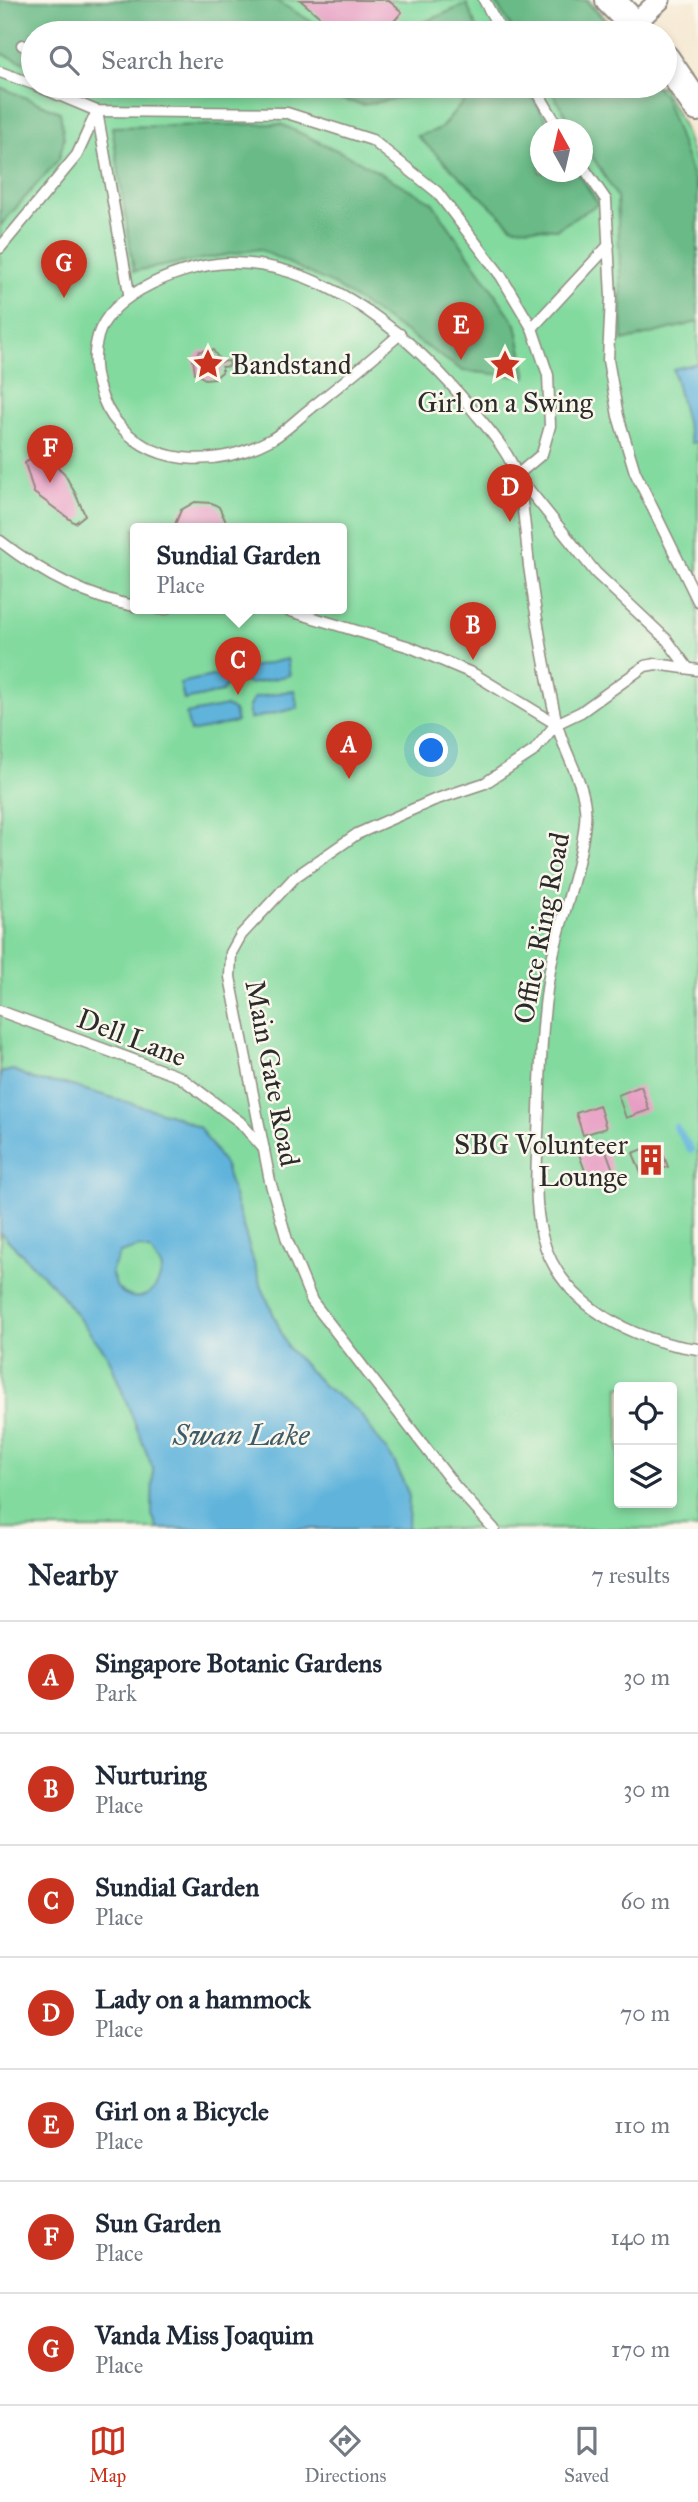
<!DOCTYPE html>
<style>
body{margin:0;font-family:"IM FELL Great Primer",serif;background:#f2f2f3;color:#1f2937}
.controls{position:absolute;right:21px;bottom:21px;display:grid;overflow:hidden;border-radius:7px;box-shadow:0 4px 10px #0003}
.controls button{width:63px;height:63px;display:grid;place-items:center;padding:0;border:0;border-bottom:2px solid #e0e1e3;background:#fff;color:#1f2937;font:35px sans-serif}
.compass{position:absolute;left:530px;top:119px;width:63px;height:63px;border-radius:50%;background:#fff;box-shadow:0 4px 10px #0003;rotate:352deg}
.you{position:absolute;left:432px;top:751px;width:24px;height:24px;margin:-18px;border:5px solid #fff;border-radius:50%;background:#1a73e8;box-shadow:0 0 0 10px #1a73e833}
.badge{display:grid;place-items:center;width:46px;height:46px;border-radius:50%;background:#c8321e;color:#fff;font-size:23px;font-weight:700}
.pin{position:absolute;translate:-50% -58px;filter:drop-shadow(0 2px 4px #0008)}
.pin::after{content:'';position:absolute;top:37px;width:24px;height:21px;background:inherit;clip-path:polygon(0 0,100% 0,50% 100%)}
.popup{position:absolute;left:130px;top:523px;width:217px;height:91px;box-sizing:border-box;display:grid;place-content:center;border-radius:7px;background:#fff;filter:drop-shadow(0 2px 5px #0005);font-size:23px;white-space:nowrap;color:#747a83}
.popup b{font-size:26px;color:#1f2937}
.popup::after{content:'';position:absolute;left:50%;top:100%;margin-left:-14px;border:14px solid transparent;border-top-color:#fff}
.list{margin:0;padding:0;list-style:none}
h2{display:flex;justify-content:space-between;align-items:center;height:91px;margin:0;padding:0 28px;font-size:30px}
h2 small{font-size:23px;font-weight:400;color:#747a83}
.list li{display:grid;grid-template-columns:46px 1fr auto;gap:21px;align-items:center;box-sizing:border-box;height:112px;padding:0 28px;border-top:2px solid #e0e1e3}
.list b{display:block;font-size:26px;white-space:nowrap}
.list p{margin:0;font-size:23px;white-space:nowrap;color:#747a83}
.list em{font-size:23px;font-style:normal;color:#747a83}
.icon{flex:none;width:38px;height:38px;fill:none;stroke:currentColor;stroke-width:2;stroke-linecap:round;stroke-linejoin:round}
.map{position:relative;flex:none;width:698px;height:1529px;overflow:hidden}
.search{position:absolute;background:#fff;box-shadow:0 4px 10px #0003;left:21px;right:21px;top:21px;height:77px;display:flex;align-items:center;gap:18px;box-sizing:border-box;padding:0 24px;border-radius:38px;color:#747a83;font-size:26px}
.sheet{height:875px;background:#fff}
nav{display:flex;justify-content:space-around;align-items:center;box-sizing:border-box;height:98px;border-top:2px solid #e0e1e3;background:#fff;font-size:19px;color:#747a83}
nav a{display:grid;justify-items:center;gap:4px}
nav .on{color:#c8321e}
.map>svg:first-child{display:block}
.green{fill:#82da9f;stroke:#568265;stroke-width:2;fill-rule:evenodd}
.forest{fill:#69ba86;stroke:#4a7258;stroke-width:2}
.water{fill:#60b4dc;stroke:#467084;stroke-width:2;fill-rule:evenodd}
.lines{fill:none;stroke-linecap:round;stroke-linejoin:round}
.stream{stroke:#60b4dc;stroke-width:7}
.building{fill:#e79bc3}
.lane-casing{stroke:#908a7f;stroke-width:13}
.street-casing{stroke:#908a7f;stroke-width:23}
.secondary-casing{stroke:#908a7f;stroke-width:32}
.lane{stroke:#fff;stroke-width:10}
.street{stroke:#fff;stroke-width:19}
.secondary{stroke:#fff;stroke-width:28}
.labels{text-anchor:middle;stroke-width:5;stroke-linejoin:round;paint-order:stroke}
.poi-label{font-size:28px;fill:#2b2b2b;stroke:#fbf7ec;text-anchor:start}
.street-label{font-size:28px;fill:#2b2b2b;stroke:#fbf7ec}
.water-label{font-size:30px;font-style:italic;fill:#3e5b69;stroke:#fbf7ec}
</style>
<div class="map">
<svg width="698" height="1529" viewBox="0 0 698 1529">
<rect width="100%" height="100%" fill="#fbf7ec"/>
<filter id="ink" filterUnits="userSpaceOnUse"><feTurbulence type="fractalNoise" baseFrequency=".0143" numOctaves="2"/><feDisplacementMap in="SourceGraphic" scale="14" xChannelSelector="R" yChannelSelector="G"/><feConvolveMatrix kernelMatrix="1 2 1 2 8 2 1 2 1" color-interpolation-filters="sRGB"/></filter>
<filter id="wash" filterUnits="userSpaceOnUse"><feTurbulence type="fractalNoise" baseFrequency=".00686" numOctaves="4" result="noise"/><feDisplacementMap in="SourceGraphic" scale="28" xChannelSelector="R" yChannelSelector="G"/><feGaussianBlur stdDeviation="1.57" result="paint"/><feColorMatrix in="noise" values="0 0 0 0 0 0 0 0 0 0 0 0 0 0 0 0 0 1.4 0 .05"/><feComposite in="paint" operator="in"/></filter>
<g filter="url(#wash)">
<rect width="100%" height="100%" fill="#f6e9d3"/>
<!-- green -->
<path class="green" d="M0 0H589L619 33H33V86H662L683 126 698 171V1529H0ZM540 130H582V172H540ZM135 529H341V609H135ZM619 1387H672V1503H619Z"/>
<!-- forest -->
<g class="forest">
<path d="M0 0H275L331 33H33V66L0 53Z"/>
<path d="M494 0H585L617 33H515Z"/>
<path d="M467 4 477 29 471 33H398Z"/>
<path d="M289 86H423L415 95 363 105Z"/>
<path d="M477 86H525L552 129 540 130V172H578L598 204 557 229 513 227 417 136 440 129Z"/>
<path d="M548 86H656L665 98 698 191V322L623 341 617 197 583 141 582 130 575 129Z"/>
<path d="M0 87 60 112 64 139 59 159 0 226Z"/>
<path d="M281 124 351 157 432 202 516 324 527 377 463 371 333 284 259 249 134 271 112 127Z"/>
</g>
<!-- water -->
<g class="water">
<path d="M698 363V442L691 443 673 369Z"/>
<path d="M287 659 290 675 250 684 242 681 239 670Z"/>
<path d="M226 673 228 682 222 692 184 700 180 683Z"/>
<path d="M294 690 298 708 250 719 248 708 254 698Z"/>
<path d="M226 706 234 711 237 722 190 732 186 714Z"/>
<path d="M13 1070 37 1081 65 1084 175 1116 200 1128 225 1166 260 1283 288 1348 324 1386 358 1411 394 1461 409 1495 408 1529H158L152 1515 153 1469 108 1356 57 1290 0 1232V1073ZM139 1247 151 1251 162 1268C159 1293 138 1308 117 1288L111 1272 120 1253Z"/>
</g>
<g class="lines">
<!-- stream -->
<path class="stream" d="M676 1127 691 1150"/>
</g>
<g id="blocks">
<!-- building -->
<g class="building">
<path d="M300 0H388L402 12 384 33H339Z"/>
<path d="M213 350 221 362 229 361 230 366 222 367V372L215 378 205 379 195 373 193 359 200 351Z"/>
<path d="M40 451 64 473 75 493 85 515 75 523 34 493 25 463Z"/>
<path d="M195 502 212 503 219 507 227 524 223 529H173L181 510Z"/>
<path d="M641 1086 649 1110 626 1118 618 1095Z"/>
<path d="M599 1105 606 1128 583 1135 576 1113Z"/>
<path d="M659 1143 668 1167 642 1176 633 1153Z"/>
<path d="M604 1145 613 1170 588 1179 579 1154Z"/>
</g>
</g>
</g>
<g filter="url(#ink)">
<use href="#blocks" fill-opacity="0" stroke="#908a7f" stroke-width="2"/>
<g class="lines">
<defs>
<g id="lane">
<path d="M484 0 502 33"/>
<path d="M22 45 33 49"/>
<path d="M0 72 33 84"/>
<path d="M37 86 97 111 287 113 372 140 437 192 501 276 532 328 548 375 550 426 542 454 517 475"/>
<path d="M534 86 560 130"/>
<path d="M97 111 129 293"/>
<path d="M582 165 606 200 611 297 608 360 618 416 635 472 698 601"/>
<path d="M0 248 77 155 97 111"/>
<path d="M532 328 609 245"/>
<path d="M400 334C371 360 341 384 310 409 298 418 286 431 272 439 223 465 160 470 120 426 100 405 89 366 98 336 111 292 185 265 227 263 326 260 418 342 476 414 491 432 512 456 518 480 524 507 526 538 529 566 536 617 545 670 556 720 563 754 589 786 585 822 581 865 563 912 553 955 542 1006 541 1058 539 1110 538 1150 532 1197 542 1236 560 1305 633 1341 698 1349"/>
<path d="M517 475 596 573 667 640 687 667"/>
<path d="M0 541C40 572 84 597 135 606"/>
<path d="M158 609H166"/>
<path d="M284 609 410 647 474 674 556 724"/>
<path d="M0 1011 180 1077 240 1122 264 1149"/>
<path d="M494 1529 455 1486 312 1301 287 1240 270 1181 230 977 231 953 241 935 295 877 357 834 434 800 485 783 534 751 556 724 581 712 645 666 656 664 698 670"/>
</g>
<path id="street" d="M634 24 660 0"/>
<g id="secondary">
<path d="M610 0 642 33"/>
<path d="M665 59 698 107"/>
</g>
</defs>
<!-- lane casing -->
<use href="#lane" class="lane-casing"/>
<!-- street casing -->
<use href="#street" class="street-casing"/>
<!-- secondary casing -->
<use href="#secondary" class="secondary-casing"/>
<!-- lane -->
<use href="#lane" class="lane"/>
<!-- street -->
<use href="#street" class="street"/>
<!-- secondary -->
<use href="#secondary" class="secondary"/>
</g>
</g>
<!-- icons -->
<defs>
<symbol id="sight-bare" viewBox="-9 -9 18 18"><path d="M0-6L1.8-2.2L6-1.7L2.9 1.2L3.7 5.4L0 3.3L-3.7 5.4L-2.9 1.2L-6-1.7L-1.8-2.2Z" fill="#c8321e" stroke="#fbf7ec" stroke-width="2.5" paint-order="stroke"/></symbol>
<symbol id="building-bare" viewBox="-9 -9 18 18"><path d="M-4-6H4V6H1V3H-1V6H-4ZM-2.5-4.3h1.7v1.8h-1.7ZM.8-4.3h1.7v1.8H.8ZM-2.5-1h1.7V.8h-1.7ZM.8-1h1.7V.8H.8Z" fill="#c8321e" stroke="#fbf7ec" stroke-width="2.5" paint-order="stroke"/></symbol>
</defs>
<g fill-rule="evenodd">
<use href="#sight-bare" x="186" y="342" width="44" height="44"/>
<use href="#sight-bare" x="483" y="343" width="44" height="44"/>
<use href="#building-bare" x="629" y="1138" width="44" height="44"/>
</g>
<g class="labels">
<!-- poi labels -->
<g class="poi-label">
<text x="231" y="374">Bandstand</text>
<text x="505" y="412" text-anchor="middle">Girl on a Swing</text>
<text x="628" y="1154" text-anchor="end">SBG Volunteer<tspan x="628" dy="32">Lounge</tspan></text>
</g>
<!-- street labels -->
<g class="street-label">
<text transform="translate(541 928) rotate(-79)" y="10">Office Ring Road</text>
<text transform="translate(132 1037) rotate(21)" y="10">Dell Lane</text>
<text transform="translate(273 1073) rotate(79)" y="10">Main Gate Road</text>
</g>
<!-- water labels -->
<g class="water-label">
<text x="241" y="1445">Swan Lake</text>
</g>
</g>
</svg>
<div class="controls">
<button><svg class="icon" aria-label="locate" viewBox="0 0 24 24"><circle cx="12" cy="12" r="6"/><path d="M12 2v4M12 18v4M2 12h4M18 12h4"/></svg></button>
<button><svg class="icon" aria-label="layers" viewBox="0 0 24 24"><path d="M12 4l9 5-9 5-9-5zM3 14l9 5 9-5"/></svg></button>
</div>
<svg class="compass" viewBox="-18 -18 36 36"><path d="M0-13l5 13h-10z" fill="#e53935"/><path d="M0 13l5-13h-10z" fill="#747a83"/></svg>
<div class="you"></div>
<div class="pin badge" style="left:349px;top:779px">A</div>
<div class="pin badge" style="left:473px;top:660px">B</div>
<div class="pin badge" style="left:238px;top:695px">C</div>
<div class="popup"><b>Sundial Garden</b>Place</div>
<div class="pin badge" style="left:510px;top:522px">D</div>
<div class="pin badge" style="left:461px;top:360px">E</div>
<div class="pin badge" style="left:50px;top:483px">F</div>
<div class="pin badge" style="left:64px;top:298px">G</div>
<div class="search"><svg class="icon" aria-label="search" viewBox="0 0 24 24"><circle cx="10" cy="10" r="6"/><path d="M15 15l6 6"/></svg>Search here</div>
</div>
<section class="sheet">
<h2>Nearby<small>7 results</small></h2>
<ul class="list">
<li><span class="badge">A</span><div><b>Singapore Botanic Gardens</b><p>Park</p></div><em>30 m</em></li>
<li><span class="badge">B</span><div><b>Nurturing</b><p>Place</p></div><em>30 m</em></li>
<li><span class="badge">C</span><div><b>Sundial Garden</b><p>Place</p></div><em>60 m</em></li>
<li><span class="badge">D</span><div><b>Lady on a hammock</b><p>Place</p></div><em>70 m</em></li>
<li><span class="badge">E</span><div><b>Girl on a Bicycle</b><p>Place</p></div><em>110 m</em></li>
<li><span class="badge">F</span><div><b>Sun Garden</b><p>Place</p></div><em>140 m</em></li>
<li><span class="badge">G</span><div><b>Vanda Miss Joaquim</b><p>Place</p></div><em>170 m</em></li>
</ul>
</section>
<nav>
<a class="on"><svg class="icon" aria-label="map" viewBox="0 0 24 24"><path d="M3 6l6-2 6 2 6-2v14l-6 2-6-2-6 2zM9 4v14M15 6v14"/></svg>Map</a>
<a><svg class="icon" aria-label="directions" viewBox="0 0 24 24"><path d="M12 3l9 9-9 9-9-9zM9 14v-3h6M13 9l2 2-2 2"/></svg>Directions</a>
<a><svg class="icon" aria-label="saved" viewBox="0 0 24 24"><path d="M7 4h10v16l-5-4-5 4z"/></svg>Saved</a>
</nav>
